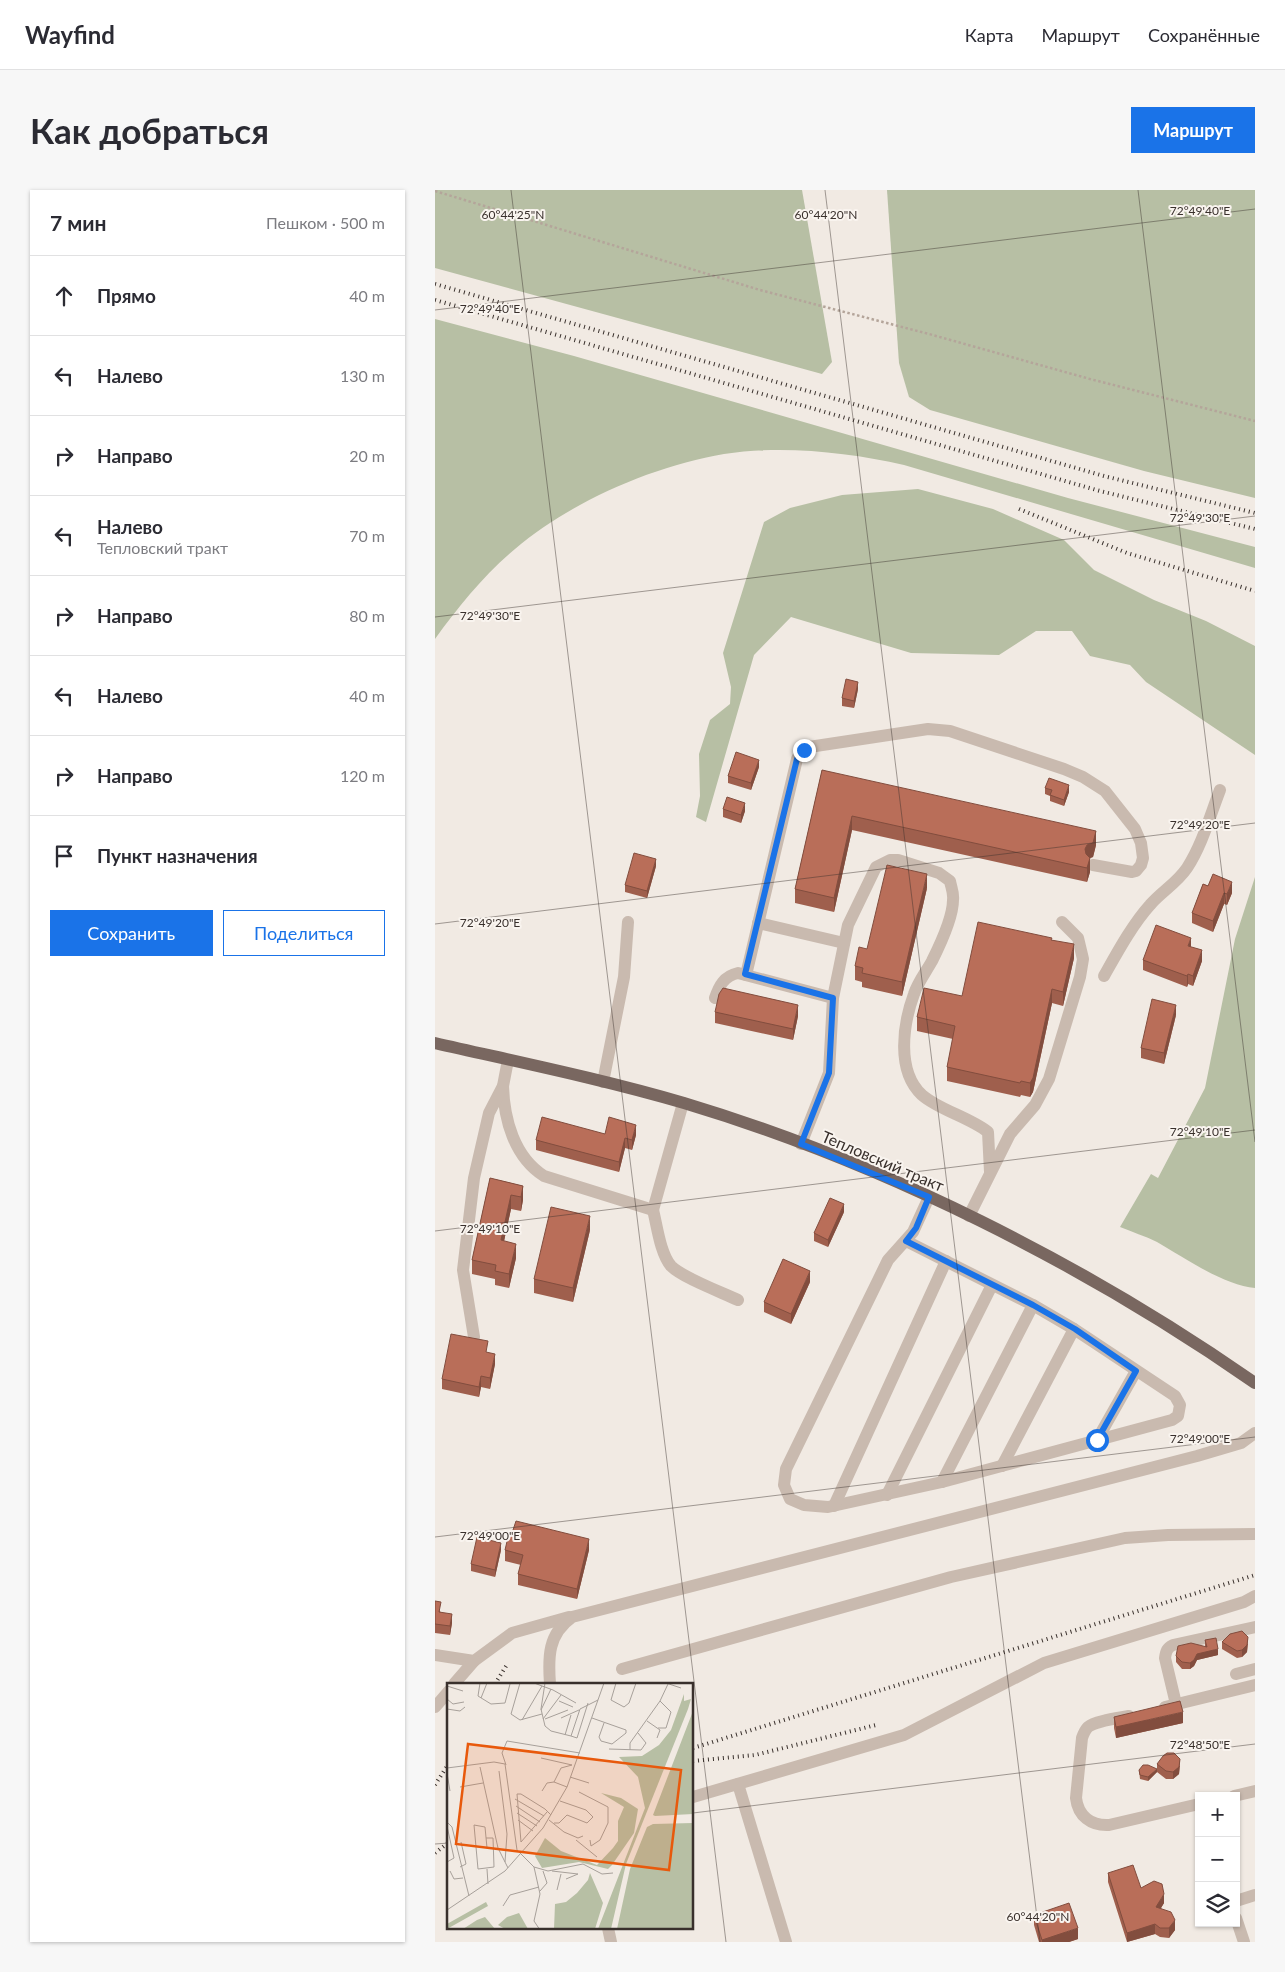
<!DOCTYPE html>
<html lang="ru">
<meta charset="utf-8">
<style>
body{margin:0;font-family:Lato,sans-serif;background:#f7f7f7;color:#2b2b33}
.controls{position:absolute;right:15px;bottom:15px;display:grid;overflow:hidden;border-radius:0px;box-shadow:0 1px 4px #0004}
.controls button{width:45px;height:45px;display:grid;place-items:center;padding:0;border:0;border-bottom:1px solid #e1e1e2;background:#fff;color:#2b2b33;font:25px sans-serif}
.stop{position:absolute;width:15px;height:15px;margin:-11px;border:4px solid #1a73e8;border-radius:50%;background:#fff}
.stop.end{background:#1a73e8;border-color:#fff;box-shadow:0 1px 5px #0008}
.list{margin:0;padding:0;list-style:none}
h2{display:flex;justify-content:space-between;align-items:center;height:65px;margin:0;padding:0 20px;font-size:21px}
h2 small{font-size:16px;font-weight:400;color:#7c7c81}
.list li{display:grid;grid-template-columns:32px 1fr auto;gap:15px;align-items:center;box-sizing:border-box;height:80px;padding:0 20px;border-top:1px solid #e1e1e2}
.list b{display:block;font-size:19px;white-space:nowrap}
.list p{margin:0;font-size:16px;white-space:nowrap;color:#7c7c81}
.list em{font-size:16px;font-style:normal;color:#7c7c81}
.actions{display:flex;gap:10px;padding:15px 20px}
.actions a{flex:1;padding:11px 0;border:1px solid #1a73e8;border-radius:0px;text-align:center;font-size:18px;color:#1a73e8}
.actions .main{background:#1a73e8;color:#fff}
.icon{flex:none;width:28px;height:28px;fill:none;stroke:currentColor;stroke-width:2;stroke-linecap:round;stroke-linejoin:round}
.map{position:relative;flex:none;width:820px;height:1752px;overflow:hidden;border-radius:0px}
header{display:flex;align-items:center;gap:30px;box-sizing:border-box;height:70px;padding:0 25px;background:#fff;border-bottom:1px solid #e1e1e2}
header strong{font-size:24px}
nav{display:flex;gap:28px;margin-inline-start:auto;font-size:18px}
.intro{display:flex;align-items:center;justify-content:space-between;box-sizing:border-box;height:120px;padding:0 30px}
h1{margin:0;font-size:35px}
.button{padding:12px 22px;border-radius:0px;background:#1a73e8;color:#fff;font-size:18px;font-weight:700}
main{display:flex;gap:30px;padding:0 30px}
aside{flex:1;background:#fff;border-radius:0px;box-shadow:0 1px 4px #0004}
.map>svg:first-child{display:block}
.green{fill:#b7bfa4}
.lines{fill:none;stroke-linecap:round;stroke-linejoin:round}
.path{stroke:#b4a59a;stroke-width:2.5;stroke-dasharray:2.5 2.5;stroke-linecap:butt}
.minor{stroke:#c9baaf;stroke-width:12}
.major{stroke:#796760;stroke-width:12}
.rail{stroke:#39302c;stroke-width:4;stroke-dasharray:1 4;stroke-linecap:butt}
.wall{fill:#9f5f4d}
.shaded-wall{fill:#824d3e}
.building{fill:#b96e59;stroke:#824d3e}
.route{stroke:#1a73e8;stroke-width:6}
.ticks{fill:none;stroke:#39302c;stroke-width:1;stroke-opacity:0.45}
.labels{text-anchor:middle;stroke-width:4;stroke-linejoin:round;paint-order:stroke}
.street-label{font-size:16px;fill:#39302c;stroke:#f9f4ef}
.inset-road{fill:none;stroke:#a7a09a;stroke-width:1}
.view{fill:#e8590c;fill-opacity:0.15;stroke:#e8590c;stroke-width:2.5}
.inset-edge{fill:none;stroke:#39302c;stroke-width:2.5}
.ticks-label{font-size:12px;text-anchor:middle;fill:#39302c;stroke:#f9f4ef;stroke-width:4;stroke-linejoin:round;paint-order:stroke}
</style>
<header>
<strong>Wayfind</strong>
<nav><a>Карта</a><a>Маршрут</a><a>Сохранённые</a></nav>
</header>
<div class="intro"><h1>Как добраться</h1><a class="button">Маршрут</a></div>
<main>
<aside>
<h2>7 мин<small>Пешком · 500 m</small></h2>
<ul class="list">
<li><svg class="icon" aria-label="ahead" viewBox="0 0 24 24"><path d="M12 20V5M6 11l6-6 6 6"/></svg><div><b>Прямо</b></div><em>40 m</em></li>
<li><svg class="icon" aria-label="left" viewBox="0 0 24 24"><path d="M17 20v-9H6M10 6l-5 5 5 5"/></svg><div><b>Налево</b></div><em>130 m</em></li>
<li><svg class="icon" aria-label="right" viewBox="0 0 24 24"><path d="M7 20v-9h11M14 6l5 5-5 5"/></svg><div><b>Направо</b></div><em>20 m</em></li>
<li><svg class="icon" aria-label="left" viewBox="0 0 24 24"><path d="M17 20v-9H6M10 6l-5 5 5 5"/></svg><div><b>Налево</b><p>Тепловский тракт</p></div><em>70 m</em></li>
<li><svg class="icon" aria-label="right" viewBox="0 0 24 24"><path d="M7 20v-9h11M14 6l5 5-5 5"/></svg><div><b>Направо</b></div><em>80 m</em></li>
<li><svg class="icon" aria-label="left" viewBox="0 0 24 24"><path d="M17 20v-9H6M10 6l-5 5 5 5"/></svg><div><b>Налево</b></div><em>40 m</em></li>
<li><svg class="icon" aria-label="right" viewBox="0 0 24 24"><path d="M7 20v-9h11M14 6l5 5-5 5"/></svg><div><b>Направо</b></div><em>120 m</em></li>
<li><svg class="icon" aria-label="arrive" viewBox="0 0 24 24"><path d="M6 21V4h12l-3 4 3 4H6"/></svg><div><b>Пункт назначения</b></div></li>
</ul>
<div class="actions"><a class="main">Сохранить</a><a>Поделиться</a></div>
</aside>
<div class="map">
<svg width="820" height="1752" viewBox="0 0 820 1752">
<rect width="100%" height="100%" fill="#f1eae3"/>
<!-- green -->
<g class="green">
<path d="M0 0H367L397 172 387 184 0 78Z"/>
<path d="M452 0H820V308L709 281 495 220 474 207 464 173Z"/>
<path d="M0 129 139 166 633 308 820 357V378L469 275C413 262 346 255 289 264 218 276 135 312 80 359 49 385 24 416 0 449Z"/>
<path d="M483 299 558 319 629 350 659 380 719 410 771 431 820 456V565L711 492 695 475 655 466 637 441H601L564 465 476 463 356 427 319 465 271 632 261 627 265 606 264 564 275 530 295 514 296 497 288 463 329 332 355 318 407 305Z"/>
<path d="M820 687V1098C790 1096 748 1067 722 1052 710 1046 697 1042 685 1037L716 984 723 988 770 898 800 749Z"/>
</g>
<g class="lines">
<!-- path -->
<path class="path" d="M0 1 325 100 494 144 655 189 820 231"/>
<!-- minor -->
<g class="minor">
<path d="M323 733 409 753"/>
<path d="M311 785 362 569 365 563 374 557 493 539 515 541 629 579 648 587 670 601 700 639 706 653 708 668 706 675 701 681 697 682 658 675"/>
<path d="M669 786C682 763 697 735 715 715 726 702 742 693 752 678 767 655 775 626 785 600"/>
<path d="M280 808C284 796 289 786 303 783L398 808"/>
<path d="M168 892 189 787 193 732"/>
<path d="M68 896C69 929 79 967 109 986L218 1020 248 913"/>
<path d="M366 954 394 883 398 808 413 735 441 677 455 670H463L504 683 515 691C516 697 519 703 518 710 518 727 505 755 497 771 491 782 483 792 479 804 468 834 461 881 487 905 504 920 534 927 553 942L555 982"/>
<path d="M218 1020C222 1035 225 1063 236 1076 248 1088 286 1102 303 1110"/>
<path d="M534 1026 575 944 600 915 614 889 645 787 648 769 643 748 627 732"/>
<path d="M471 1051 598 1115 639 1139 740 1206 745 1215 743 1226 737 1230 507 1292 393 1317 369 1315 355 1309 349 1295 351 1279 453 1070 478 1042 494 1007"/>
<path d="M39 1147 28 1080 39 988 54 923 68 896 73 870"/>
<path d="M662 1250 701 1181"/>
<path d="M567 1276 639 1139"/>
<path d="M507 1292 598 1115"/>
<path d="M452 1305 557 1095"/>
<path d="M399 1316 511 1071"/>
<path d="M0 1465 39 1471 77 1443 134 1427"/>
<path d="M187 1479 516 1387 690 1348 733 1345 820 1344"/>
<path d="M801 1484 820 1479"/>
<path d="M19 1494 39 1471"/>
<path d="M115 1494C113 1467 113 1444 137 1427L762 1266 806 1253 820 1243"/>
<path d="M741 1514 730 1468C731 1461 732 1458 738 1455L820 1437"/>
<path d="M0 1517 14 1501"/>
<path d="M730 1517 820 1495"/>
<path d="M694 1526C684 1528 660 1531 653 1537 650 1540 648 1545 647 1548L641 1608C643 1626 656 1636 674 1635L764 1614"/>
<path d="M303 1594 351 1752"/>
<path d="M799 1606 820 1601"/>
<path d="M258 1607 469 1545 609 1473 809 1412 820 1406"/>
<path d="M801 1711 820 1705"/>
<path d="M801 1728 809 1752"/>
<path d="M173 1738 176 1752"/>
</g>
<!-- major -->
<path class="major" d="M0 853C83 872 167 889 249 913 449 973 649 1074 820 1193"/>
<!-- rail -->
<g class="rail">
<path d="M0 94 669 286 820 323"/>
<path d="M0 110 665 301 820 339"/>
<path d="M584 319 692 363 820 401"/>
<path d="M60 1494 73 1473"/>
<path d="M258 1558 820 1385"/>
<path d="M258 1571 320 1565 441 1535"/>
<path d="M0 1595 14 1573"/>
<path d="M0 1663 14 1652"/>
</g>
</g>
<!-- wall -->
<g class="wall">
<path d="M423 499 419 518 407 516V508Z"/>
<path d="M324 577 316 600 293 593V586Z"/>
<path d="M387 580 661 655 658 667 655 668V682L652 692 417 640 399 722 360 713V699Z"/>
<path d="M610 598 634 602 629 616 615 611V606L610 604Z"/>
<path d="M288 619 310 621 306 633 288 627Z"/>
<path d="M221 676 212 708 190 702V695Z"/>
<path d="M768 694 797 703 792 715 789 714 778 742 757 733V723Z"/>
<path d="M492 698 467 806 427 797V792L420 790V776L432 759Z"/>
<path d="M617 750 639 768 628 816 617 813 598 902 595 907 586 905 585 907 512 891V877L518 849 482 841V827L527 806Z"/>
<path d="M756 757 767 771 758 796 753 794 752 797 708 780V770Z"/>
<path d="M280 822 363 826 358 850 280 833Z"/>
<path d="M741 825 729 874 706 868V858Z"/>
<path d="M170 944 201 945 197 960 190 958 184 982 101 960V950Z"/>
<path d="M55 988 88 996V1010L86 1021 76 1019 69 1051 81 1068 74 1098 60 1095V1089L37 1084V1070Z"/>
<path d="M409 1022 393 1057 379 1051V1043Z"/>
<path d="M155 1040 138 1112 99 1103V1089Z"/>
<path d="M375 1092 356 1134 329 1122V1112Z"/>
<path d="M60 1174 55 1199 46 1197 44 1207 7 1199V1189Z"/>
<path d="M66 1360 60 1387 36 1381V1374Z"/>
<path d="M70 1360H154L142 1409 83 1395V1384L86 1375 70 1371Z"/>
<path d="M0 1411 6 1423 17 1433 15 1445 0 1443Z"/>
<path d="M770 1450 783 1465 762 1470 759 1476 755 1479H747L741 1472V1466L770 1457Z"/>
<path d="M787 1452 813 1454 812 1462 807 1467 802 1468 787 1459Z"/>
<path d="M679 1527 748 1533 681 1548 679 1538Z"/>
<path d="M722 1574 745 1576 744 1584 738 1589H731L722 1582Z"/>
<path d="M704 1580 722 1582 713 1591 705 1589Z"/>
<path d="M673 1683 706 1698 729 1713 726 1718 740 1740 734 1748 725 1747 720 1744 692 1752 673 1692Z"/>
<path d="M599 1725 643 1749 634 1752H604L599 1735Z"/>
</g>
<!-- shaded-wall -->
<g class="shaded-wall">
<path d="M423 492V499L419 518V511Z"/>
<path d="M324 570V577L316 600V593Z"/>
<path d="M634 595V602L629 616V610Z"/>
<path d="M310 613V621L306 633V625Z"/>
<path d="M417 626V640L399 722V708Z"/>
<path d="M661 641V655L658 667 655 668V682L652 692V678L650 673V659Z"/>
<path d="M221 669V676L212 708V701Z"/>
<path d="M492 684V698L467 806V792Z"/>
<path d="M797 692V703L792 715V704Z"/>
<path d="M789 703V714L778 742V731Z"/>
<path d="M756 748V758L753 756Z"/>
<path d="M639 754V768L628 816V802Z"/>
<path d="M767 760V771L758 796V786Z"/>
<path d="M753 784V794L752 797V786Z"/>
<path d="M617 799V813L598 902 595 907V893Z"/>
<path d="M363 815V826L358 850V839Z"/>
<path d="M741 815V825L729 874V863Z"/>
<path d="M201 935V945L197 960V950Z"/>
<path d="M190 948V958L184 982V972Z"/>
<path d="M88 996V1010L86 1021V1007Z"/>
<path d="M76 1005V1019L66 1065V1050Z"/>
<path d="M409 1014V1022L393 1057V1050Z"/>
<path d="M155 1026V1040L138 1112V1098Z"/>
<path d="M81 1054V1068L74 1098V1084Z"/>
<path d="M375 1081V1092L356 1134V1124Z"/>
<path d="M60 1164V1174L55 1199V1188Z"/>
<path d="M46 1186V1197L44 1207V1197Z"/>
<path d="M154 1349V1360L142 1409V1399Z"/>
<path d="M66 1353V1360L60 1387V1380Z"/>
<path d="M17 1424V1433L15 1445V1436Z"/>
<path d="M813 1447 812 1462 807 1467V1460Z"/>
<path d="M783 1459V1465L762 1470 759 1476 755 1479V1473L762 1464Z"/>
<path d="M748 1522V1533L681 1548V1537Z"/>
<path d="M745 1569 744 1584 738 1589V1582Z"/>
<path d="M722 1579V1582L713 1591V1587Z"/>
<path d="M729 1704V1713L721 1726V1717Z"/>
<path d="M740 1730V1740L734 1748V1738Z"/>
<path d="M720 1734V1744L692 1752V1743Z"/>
<path d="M643 1738V1749L634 1752H607V1750Z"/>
</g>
<!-- building -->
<g class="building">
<path d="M411 489 423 492 419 511 407 508Z"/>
<path d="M301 562 324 570 316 593 293 586Z"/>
<path d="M387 580 661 641 658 653 652 655 650 659 651 664 655 668 652 678 417 626 399 708 360 699Z"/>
<path d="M614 588 634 595 629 610 615 605 617 600 610 598Z"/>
<path d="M292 607 310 613 306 625 288 619Z"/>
<path d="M199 663 221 669 212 701 190 695Z"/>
<path d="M452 675 492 684 467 792 427 783 428 778 420 776 424 757 432 759Z"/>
<path d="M778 684 797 692 792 704 789 703 778 731 757 723 768 694 773 696Z"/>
<path d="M543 732 617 748 616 750 639 754 628 802 617 799 598 888 595 893 586 891 585 893 512 877 520 836 482 827 489 798 527 806Z"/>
<path d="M721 735 756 748 753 756 767 760 758 786 753 784 752 786 708 770Z"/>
<path d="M288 798 363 815 358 839 280 822 284 804Z"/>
<path d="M717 809 741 815 729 863 706 858Z"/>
<path d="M107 927 170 944 174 927 201 935 197 950 190 948 184 972 101 950Z"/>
<path d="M55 988 88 996 86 1007 76 1005 66 1050 81 1054 74 1084 60 1081 61 1075 37 1070Z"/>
<path d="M395 1008 409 1014 393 1050 379 1043Z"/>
<path d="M116 1017 155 1026 138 1098 99 1089Z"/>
<path d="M348 1069 375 1081 356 1124 329 1112Z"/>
<path d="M16 1144 53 1151 51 1162 60 1164 55 1188 46 1186 44 1197 7 1189Z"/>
<path d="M81 1331 154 1349 142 1399 83 1384 88 1365 70 1360 74 1343H77Z"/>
<path d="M42 1347 66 1353 60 1380 36 1374Z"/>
<path d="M0 1411 6 1412 4 1422 17 1424 15 1436 0 1434Z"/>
<path d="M807 1441 813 1447 812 1455 807 1460 802 1461 787 1452 795 1444Z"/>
<path d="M781 1448 783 1459 762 1464 759 1470 755 1473 747 1472 741 1466 743 1456 756 1453 772 1457 770 1450Z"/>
<path d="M745 1511 748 1522 681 1537 679 1527Z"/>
<path d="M732 1563H739L745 1569 744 1577 738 1582 731 1581 722 1574 728 1566Z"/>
<path d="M708 1575H713L722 1579 713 1587 705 1585 704 1580Z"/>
<path d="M698 1675 706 1698 719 1691 727 1694 729 1704 721 1717 736 1722 740 1730 734 1738H725L720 1734 692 1743 673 1683Z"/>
<path d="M634 1713 643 1738 607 1750 599 1725Z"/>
</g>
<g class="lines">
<!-- route -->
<path class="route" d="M369 560 362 569 310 784 398 808 394 883 366 954 494 1007 481 1038 471 1051 598 1115 640 1139 701 1181 662 1250"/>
</g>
<!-- ticks -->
<path class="ticks" d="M76 0 291 1752M390 0 605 1752M703 0 820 952M0 120 820 19M0 427 820 326M0 734 820 633M0 1041 820 940M0 1347 820 1247M258 1623 820 1554M0 1654 14 1653"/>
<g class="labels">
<!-- street labels -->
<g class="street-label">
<text transform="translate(448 971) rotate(23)" y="6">Тепловский тракт</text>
</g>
</g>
<!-- overview -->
<g transform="translate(12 1493)">
<rect width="246" height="246" fill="#f1eae3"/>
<path d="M237 11V18L244 16 241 26 179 181 164 246H151L198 125 191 94 172 74 195 73 212 62 224 47ZM246 28V131L208 133 206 132ZM154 110 174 115 191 126 187 150 165 182 161 186 132 179 95 185 88 173 98 155 114 168 150 182 166 165 171 158V138L177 124ZM246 140V246H170L183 186 200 144 206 141ZM143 190 156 220 148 246H107L108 221 119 219 130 210 141 197ZM39 219 41 223 0 246V241ZM72 230 81 246H58L51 242 60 234ZM38 234 48 246H16L30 237Z" fill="#b7bfa4"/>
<path class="inset-road" d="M33 0 31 13 44 21 58 20 63 1M73 0 64 31 73 37 95 31M87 0 106 7 129 20M98 0 94 26 98 43 104 48 124 53 133 26 151 17M169 0 164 17 177 24 182 20 189 0M219 0 234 5M0 3 16 8M34 15 40 0M0 16 6 21 17 19M112 18 126 24M0 26 13 28 18 24M94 27 104 6M114 35 132 27M145 35 179 47V50L165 61 154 58 152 54 157 40M96 36 114 12M98 36 121 27M75 37 95 3M200 38 213 47 210 55M211 45H219L224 29 213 18M118 52 124 32M124 53 130 55 141 20M162 66 194 67 199 60 191 50M183 67V60L213 18 221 1M94 75 125 82M59 82 55 70 60 58 133 70M33 84 51 165 61 185M0 85 47 79 58 81 70 167 87 184 101 188 136 181 155 191 166 190M52 88 60 151 58 179M0 90 3 108M123 94 142 100M13 104 36 100M120 104 107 99 114 85 125 82M95 108 100 100 107 99M132 109 161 124V140L153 157 144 163 143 157M68 116 97 133M69 123 93 139M100 129 74 159 70 111H74L98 126 104 132M70 130 90 143M71 137 86 148M102 137 117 149 131 155 136 153M0 139 5 144 22 213M107 140H112L120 132 140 140 146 134 139 127 113 118M0 143 7 175 0 179M39 155H46L47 184 31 186 27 142 38 144 40 165M129 157 150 174M13 184 19 181 14 159M87 184 93 211 87 238 93 247M40 186 41 201M3 188 7 196 16 195M105 188 131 191 119 196M110 207 114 191M93 208 100 200 96 188M56 223 63 212 92 204M0 227 58 188 96 145 120 104 157 0"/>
<path class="view" d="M21 61 234 87 222 187 9 161Z"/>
<rect width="246" height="246" class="inset-edge"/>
</g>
<g class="ticks-label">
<text x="765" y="25">72°49'40"E</text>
<text x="78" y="29">60°44'25"N</text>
<text x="391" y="29">60°44'20"N</text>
<text x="55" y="123">72°49'40"E</text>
<text x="765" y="332">72°49'30"E</text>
<text x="55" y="430">72°49'30"E</text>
<text x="765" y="639">72°49'20"E</text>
<text x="55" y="737">72°49'20"E</text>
<text x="765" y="946">72°49'10"E</text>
<text x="55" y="1043">72°49'10"E</text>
<text x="765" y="1253">72°49'00"E</text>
<text x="55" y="1350">72°49'00"E</text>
<text x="765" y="1559">72°48'50"E</text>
<text x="603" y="1731">60°44'20"N</text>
</g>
</svg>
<div class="controls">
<button>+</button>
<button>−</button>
<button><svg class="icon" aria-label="layers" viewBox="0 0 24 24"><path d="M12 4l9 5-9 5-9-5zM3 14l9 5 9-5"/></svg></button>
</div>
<div class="stop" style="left:662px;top:1250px"></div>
<div class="stop end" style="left:369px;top:560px"></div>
</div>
</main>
